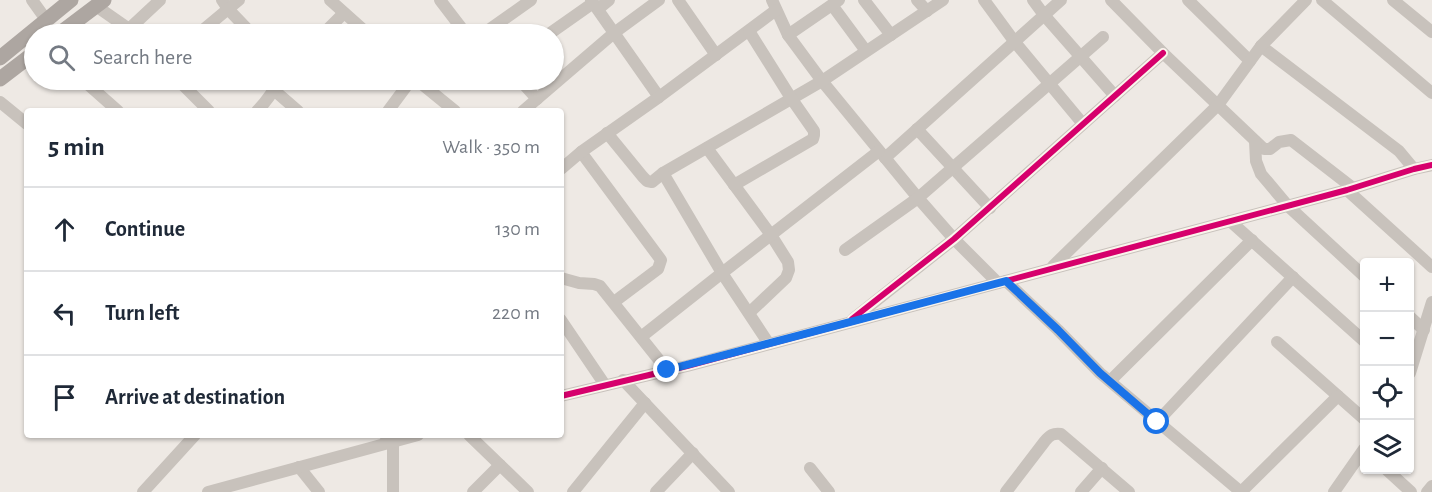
<!DOCTYPE html>
<meta charset="utf-8">
<style>
body{margin:0;font-family:"Alegreya Sans",sans-serif;background:#f6f6f7;color:#1f2937}
.controls{position:absolute;right:18px;bottom:18px;display:grid;overflow:hidden;border-radius:6px;box-shadow:0 2px 4px #0004}
.controls button{width:54px;height:54px;display:grid;place-items:center;padding:0;border:0;border-bottom:2px solid #e0e1e3;background:#fff;color:#1f2937;font:30px sans-serif}
.stop{position:absolute;width:18px;height:18px;margin:-14px;border:4px solid #1a73e8;border-radius:50%;background:#fff}
.stop.end{background:#1a73e8;border-color:#fff;box-shadow:0 2px 6px #0008}
.list{margin:0;padding:0;list-style:none}
h2{display:flex;justify-content:space-between;align-items:center;height:78px;margin:0;padding:0 24px;font-size:26px}
h2 small{font-size:20px;font-weight:400;color:#747a83}
.list li{display:grid;grid-template-columns:39px 1fr auto;gap:18px;align-items:center;box-sizing:border-box;height:84px;padding:0 24px;border-top:2px solid #e0e1e3}
.list b{display:block;font-size:22px;white-space:nowrap}
.list em{font-size:20px;font-style:normal;color:#747a83}
.icon{flex:none;width:33px;height:33px;fill:none;stroke:currentColor;stroke-width:2;stroke-linecap:round;stroke-linejoin:round}
.map{position:relative;flex:none;width:1432px;height:492px;overflow:hidden}
.search{position:absolute;background:#fff;box-shadow:0 2px 4px #0004;left:24px;top:24px;width:540px;height:66px;display:flex;align-items:center;gap:15px;box-sizing:border-box;padding:0 21px;border-radius:33px;color:#747a83;font-size:22px}
.panel{position:absolute;background:#fff;box-shadow:0 2px 4px #0004;left:24px;top:108px;width:540px;height:330px;border-radius:6px}
.map>svg:first-child{display:block}
.lines{fill:none;stroke-linecap:round;stroke-linejoin:round}
.minor{stroke:#c8c2bc;stroke-width:12}
.major{stroke:#ada6a1;stroke-width:15}
.cycleway-casing{stroke:#faf4ec;stroke-width:10}
.cycleway{stroke:#d6006c;stroke-width:6}
.route{stroke:#1a73e8;stroke-width:8}
</style>
<div class="map">
<svg width="1432" height="492" viewBox="0 0 1432 492">
<rect width="100%" height="100%" fill="#eee9e4"/>
<g class="lines">
<!-- minor -->
<g class="minor">
<path d="M32 0 47 21"/>
<path d="M222 0 228 9 252 34"/>
<path d="M330 0 368 34"/>
<path d="M440 0 466 34"/>
<path d="M591 0 659 97"/>
<path d="M678 0 716 55"/>
<path d="M772 0 788 35 822 81 918 198 954 239 998 283"/>
<path d="M864 0 891 35"/>
<path d="M917 0 927 11"/>
<path d="M984 0 1014 41 1083 124"/>
<path d="M1033 0 1044 15 1115 96"/>
<path d="M1111 0 1163 53 1264 149H1270L1279 142 1291 140 1353 188"/>
<path d="M1188 0 1250 61"/>
<path d="M1322 0 1432 93"/>
<path d="M1393 0 1432 32"/>
<path d="M832 5 866 51"/>
<path d="M96 6 129 29 134 34"/>
<path d="M598 9 609 0"/>
<path d="M129 29 160 0"/>
<path d="M198 34 239 0"/>
<path d="M323 34 344 13"/>
<path d="M483 34 531 0"/>
<path d="M549 34 593 3"/>
<path d="M788 35 839 0"/>
<path d="M1261 46 1399 151 1414 169"/>
<path d="M83 80 118 111"/>
<path d="M178 80 209 111"/>
<path d="M417 80 455 111"/>
<path d="M520 80 537 99"/>
<path d="M275 91 298 111"/>
<path d="M0 102 27 124"/>
<path d="M257 111C267 101 273 92 279 80"/>
<path d="M388 111 411 80"/>
<path d="M523 111 614 33 659 0"/>
<path d="M917 129 990 208"/>
<path d="M607 133 643 177 647 181 652 182 663 173 822 81 943 0"/>
<path d="M1255 141 1256 161 1261 174 1288 206 1364 276"/>
<path d="M707 148 771 235 788 262 789 270 786 278 749 313"/>
<path d="M581 152 661 260 658 269 614 302"/>
<path d="M885 158 1061 0"/>
<path d="M561 169 581 152 659 97 776 10"/>
<path d="M663 173 722 273 769 344"/>
<path d="M734 185 813 139 814 135V131L791 98 749 31"/>
<path d="M1347 190 1432 267"/>
<path d="M1230 221 1364 341"/>
<path d="M845 250 918 198 1103 37"/>
<path d="M1053 266 1218 105 1261 46 1306 0"/>
<path d="M561 278 579 283 594 284 600 286 667 370"/>
<path d="M1006 281 1058 330 1100 373 1241 492"/>
<path d="M1410 317 1424 330"/>
<path d="M853 319 954 239 1163 53"/>
<path d="M561 320 605 385"/>
<path d="M641 337 722 273 879 151"/>
<path d="M1277 342 1364 419"/>
<path d="M1410 373 1432 302"/>
<path d="M623 380 729 492"/>
<path d="M1110 381 1252 240"/>
<path d="M561 396 687 366 1347 190 1414 169 1432 165"/>
<path d="M1157 422 1293 277"/>
<path d="M385 435 393 442V492"/>
<path d="M469 435 528 492"/>
<path d="M299 467 319 492"/>
<path d="M810 468 829 492"/>
<path d="M1387 470 1411 492"/>
<path d="M143 492 195 435"/>
<path d="M208 492 418 435"/>
<path d="M473 492 500 465"/>
<path d="M573 492 645 403"/>
<path d="M656 492 693 453"/>
<path d="M1006 492 1045 441C1050 435 1053 433 1061 434L1129 492"/>
<path d="M1081 492 1102 468"/>
<path d="M1241 492 1338 396"/>
<path d="M1334 492 1364 449"/>
<path d="M1427 492 1432 486"/>
</g>
<!-- major -->
<g class="major">
<path d="M59 34 104 0"/>
<path d="M0 58 71 0"/>
<path d="M0 79 34 53"/>
</g>
<defs>
<g id="cycleway">
<path d="M852 319 954 239 1163 53"/>
<path d="M561 396 687 366 1347 190 1414 169 1432 165"/>
</g>
</defs>
<!-- cycleway casing -->
<use href="#cycleway" class="cycleway-casing"/>
<!-- cycleway -->
<use href="#cycleway" class="cycleway"/>
</g>
<g class="lines">
<!-- route -->
<path class="route" d="M667 370 1006 281 1058 330 1100 373 1157 422"/>
</g>
</svg>
<div class="controls">
<button>+</button>
<button>−</button>
<button><svg class="icon" aria-label="locate" viewBox="0 0 24 24"><circle cx="12" cy="12" r="6"/><path d="M12 2v4M12 18v4M2 12h4M18 12h4"/></svg></button>
<button><svg class="icon" aria-label="layers" viewBox="0 0 24 24"><path d="M12 4l9 5-9 5-9-5zM3 14l9 5 9-5"/></svg></button>
</div>
<div class="stop" style="left:1157px;top:422px"></div>
<div class="stop end" style="left:667px;top:370px"></div>
<div class="search"><svg class="icon" aria-label="search" viewBox="0 0 24 24"><circle cx="10" cy="10" r="6"/><path d="M15 15l6 6"/></svg>Search here</div>
<section class="panel">
<h2>5 min<small>Walk · 350 m</small></h2>
<ul class="list">
<li><svg class="icon" aria-label="ahead" viewBox="0 0 24 24"><path d="M12 20V5M6 11l6-6 6 6"/></svg><div><b>Continue</b></div><em>130 m</em></li>
<li><svg class="icon" aria-label="left" viewBox="0 0 24 24"><path d="M17 20v-9H6M10 6l-5 5 5 5"/></svg><div><b>Turn left</b></div><em>220 m</em></li>
<li><svg class="icon" aria-label="arrive" viewBox="0 0 24 24"><path d="M6 21V4h12l-3 4 3 4H6"/></svg><div><b>Arrive at destination</b></div></li>
</ul>
</section>
</div>
